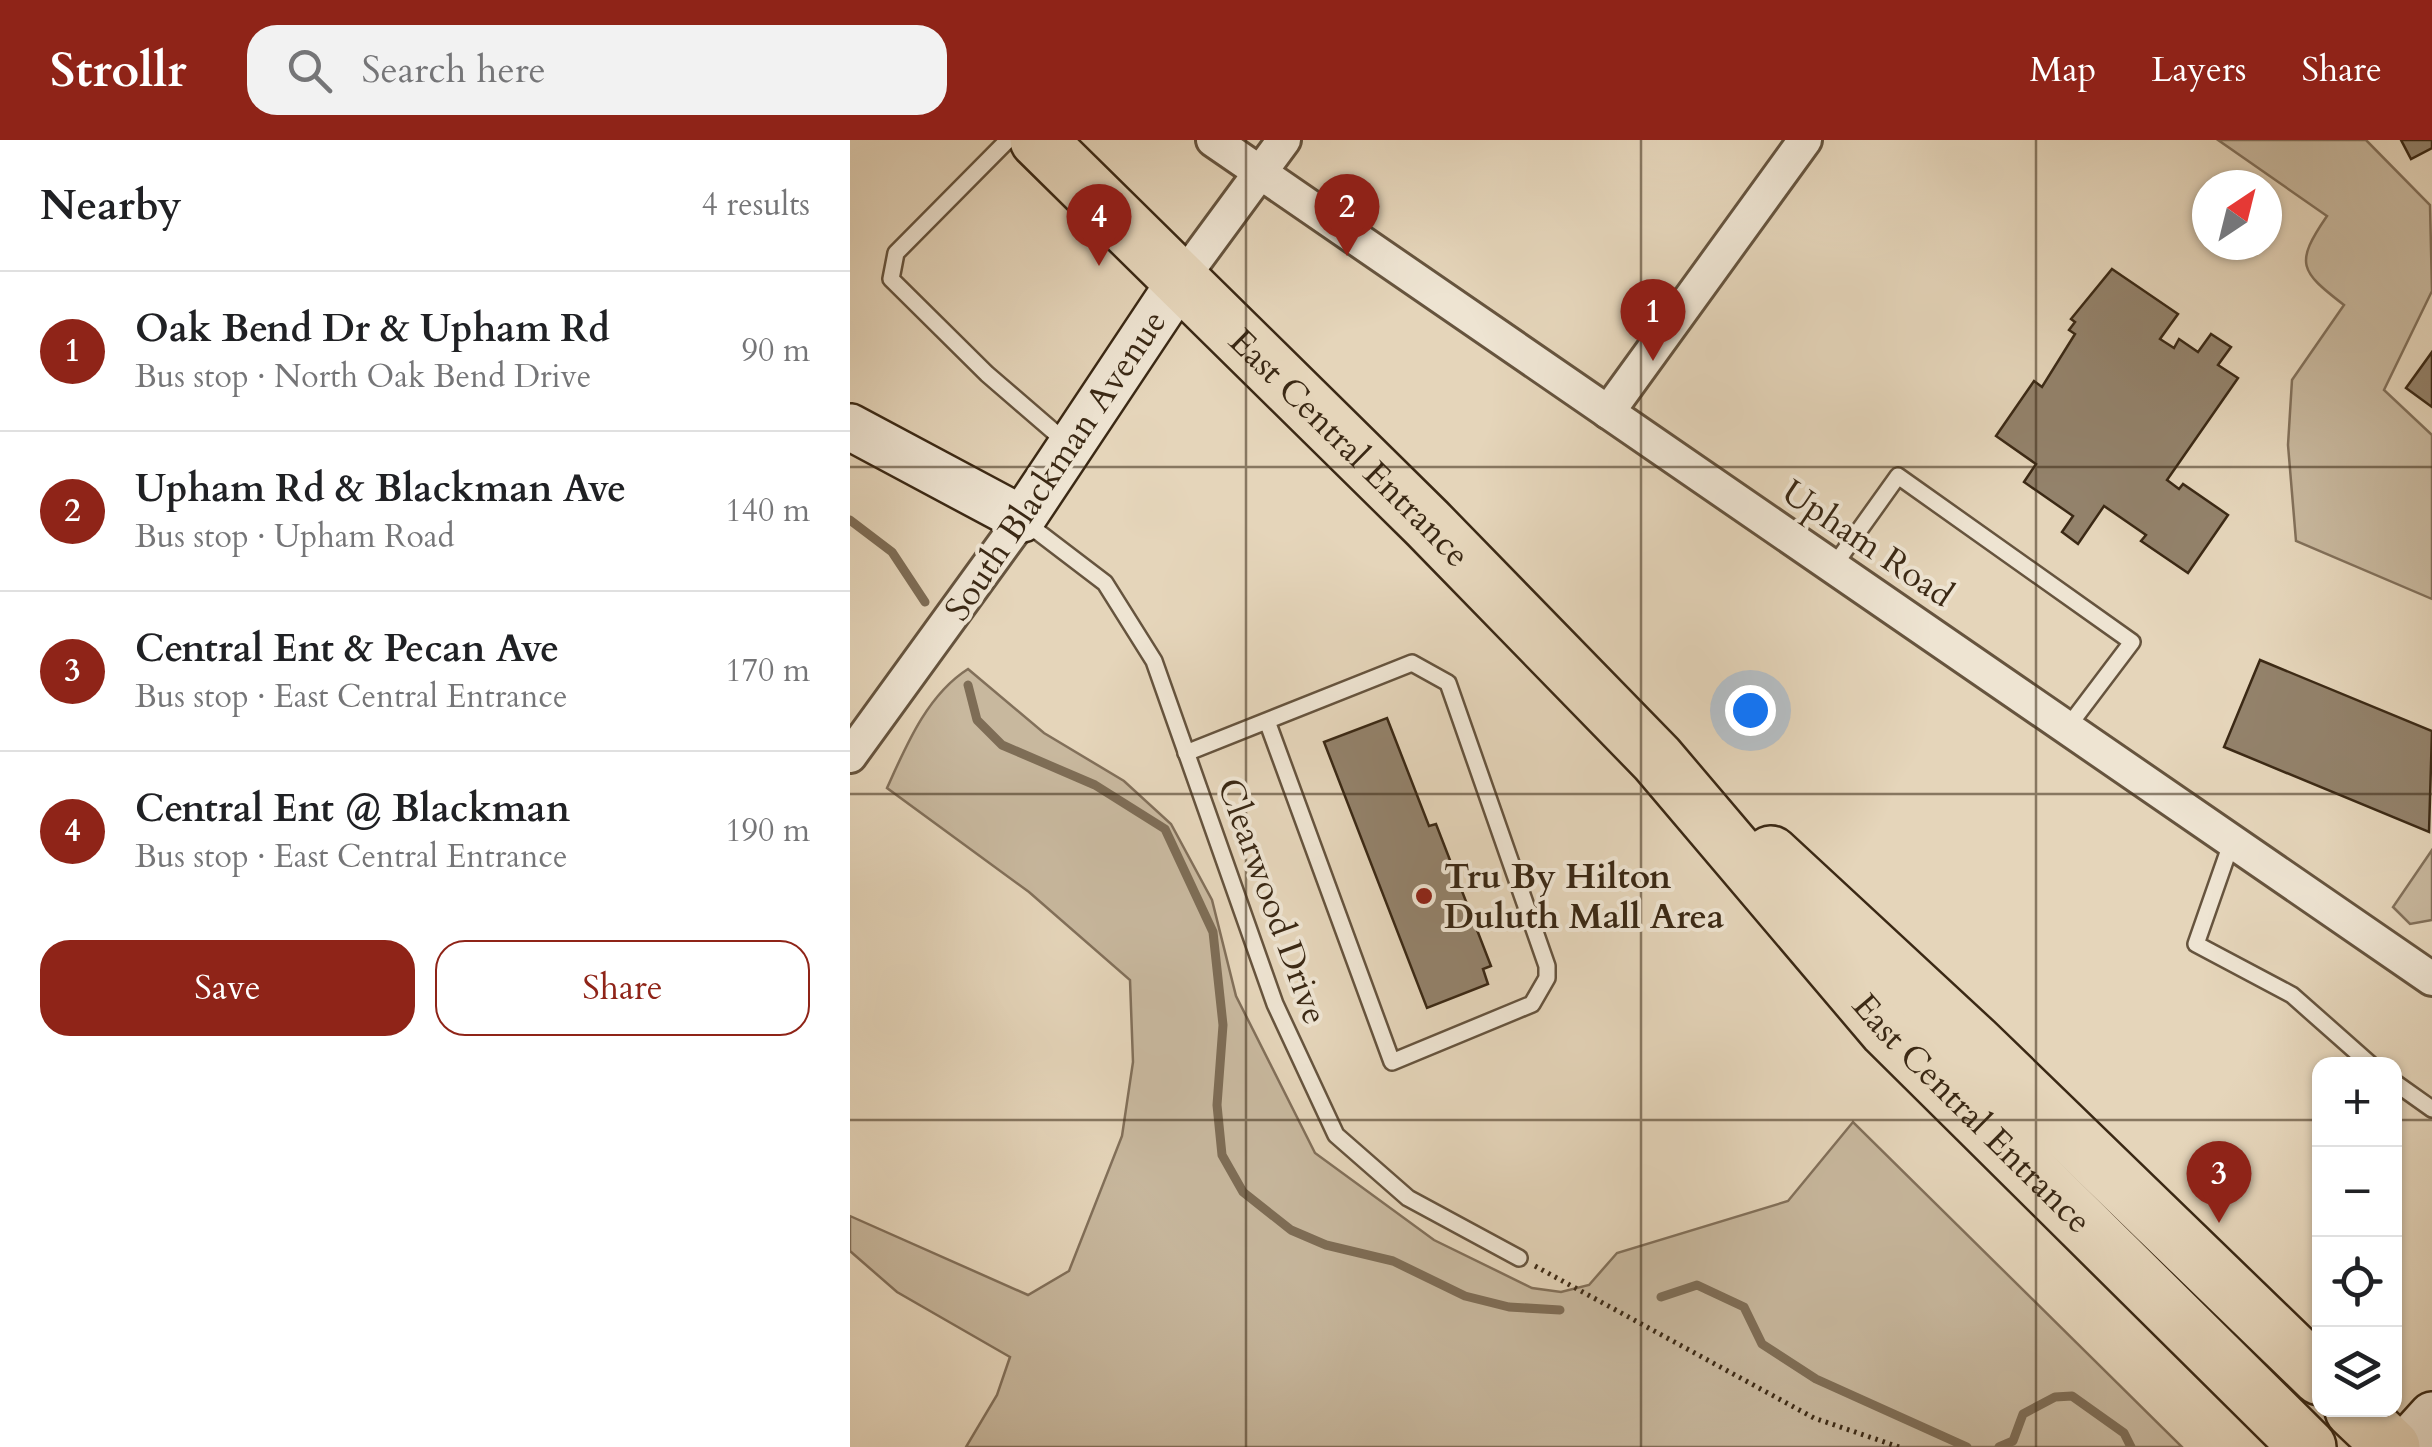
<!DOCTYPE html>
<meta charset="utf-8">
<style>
body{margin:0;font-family:Cardo,serif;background:#f2f2f2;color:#202124}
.controls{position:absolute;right:30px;bottom:30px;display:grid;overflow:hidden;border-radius:20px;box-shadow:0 2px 8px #0004}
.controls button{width:90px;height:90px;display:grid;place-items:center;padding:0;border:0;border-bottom:2px solid #e0e0e0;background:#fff;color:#202124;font:50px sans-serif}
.compass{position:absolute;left:1342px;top:30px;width:90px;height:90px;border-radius:50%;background:#fff;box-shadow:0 2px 8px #0004;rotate:35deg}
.you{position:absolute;left:900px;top:570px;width:35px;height:35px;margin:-25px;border:8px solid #fff;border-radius:50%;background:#1a73e8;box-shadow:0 0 0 15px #1a73e833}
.badge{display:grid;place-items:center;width:65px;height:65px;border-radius:50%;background:#8f2418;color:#fff;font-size:32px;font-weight:700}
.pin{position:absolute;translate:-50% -82px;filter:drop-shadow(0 2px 5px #0008)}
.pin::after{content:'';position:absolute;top:52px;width:35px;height:30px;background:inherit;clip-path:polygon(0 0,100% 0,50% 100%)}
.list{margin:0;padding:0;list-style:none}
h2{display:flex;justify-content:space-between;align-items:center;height:130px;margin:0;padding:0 40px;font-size:42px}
h2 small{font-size:32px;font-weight:400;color:#757577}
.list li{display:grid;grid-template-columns:65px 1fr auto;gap:30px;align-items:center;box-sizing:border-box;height:160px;padding:0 40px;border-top:2px solid #e0e0e0}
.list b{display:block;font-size:38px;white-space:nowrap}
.list p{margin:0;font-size:32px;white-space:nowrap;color:#757577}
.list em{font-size:32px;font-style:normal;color:#757577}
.actions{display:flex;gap:20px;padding:30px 40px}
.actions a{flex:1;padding:22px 0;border:2px solid #8f2418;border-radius:30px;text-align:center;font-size:35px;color:#8f2418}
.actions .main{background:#8f2418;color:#fff}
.icon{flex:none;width:55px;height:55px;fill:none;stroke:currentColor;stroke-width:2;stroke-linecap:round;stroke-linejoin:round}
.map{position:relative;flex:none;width:1582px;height:1307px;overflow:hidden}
header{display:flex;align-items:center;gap:60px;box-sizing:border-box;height:140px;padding:0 50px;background:#8f2418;color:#fff}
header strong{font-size:48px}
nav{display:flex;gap:55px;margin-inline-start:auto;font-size:35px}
.search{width:700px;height:90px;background:#f2f2f2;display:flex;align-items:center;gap:25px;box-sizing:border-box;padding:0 35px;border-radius:30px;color:#757577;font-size:38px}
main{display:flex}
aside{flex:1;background:#fff}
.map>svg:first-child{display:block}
.green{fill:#c8b89e;stroke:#82705a;stroke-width:2.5}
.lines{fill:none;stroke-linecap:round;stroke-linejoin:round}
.stream{stroke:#7e6d56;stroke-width:9}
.building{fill:#93826b;stroke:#3b2915;stroke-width:2.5}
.lane-casing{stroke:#66543e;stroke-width:20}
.street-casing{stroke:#66543e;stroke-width:38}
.secondary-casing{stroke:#3b2915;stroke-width:50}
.highway-casing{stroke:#3b2915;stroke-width:60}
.path{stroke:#3b2915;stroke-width:5;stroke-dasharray:2.5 5;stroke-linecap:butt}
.lane{stroke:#eee4d2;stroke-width:15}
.street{stroke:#eee4d2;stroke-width:32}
.secondary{stroke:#eee4d2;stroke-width:45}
.highway{stroke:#e5d5ba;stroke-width:55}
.grid{fill:none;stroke:#3b2915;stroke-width:2.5;stroke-opacity:0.55}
.poi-dot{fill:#8f2418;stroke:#eee4d2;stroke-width:4}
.labels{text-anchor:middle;stroke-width:8;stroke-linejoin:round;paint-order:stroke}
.street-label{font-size:35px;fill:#3b2915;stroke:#eee4d2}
.poi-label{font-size:35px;font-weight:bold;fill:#3b2915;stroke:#eee4d2;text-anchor:start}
</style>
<header>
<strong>Strollr</strong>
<div class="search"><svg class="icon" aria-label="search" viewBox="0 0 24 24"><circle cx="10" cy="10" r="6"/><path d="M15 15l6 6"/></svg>Search here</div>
<nav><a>Map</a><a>Layers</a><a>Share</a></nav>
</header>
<main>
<aside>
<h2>Nearby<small>4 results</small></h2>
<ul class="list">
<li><span class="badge">1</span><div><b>Oak Bend Dr &amp; Upham Rd</b><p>Bus stop · North Oak Bend Drive</p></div><em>90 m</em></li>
<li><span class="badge">2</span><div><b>Upham Rd &amp; Blackman Ave</b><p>Bus stop · Upham Road</p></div><em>140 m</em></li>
<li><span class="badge">3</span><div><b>Central Ent &amp; Pecan Ave</b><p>Bus stop · East Central Entrance</p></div><em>170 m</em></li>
<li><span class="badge">4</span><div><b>Central Ent @ Blackman</b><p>Bus stop · East Central Entrance</p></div><em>190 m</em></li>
</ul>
<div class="actions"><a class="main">Save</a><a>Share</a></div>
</aside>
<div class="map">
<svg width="1582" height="1307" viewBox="0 0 1582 1307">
<rect width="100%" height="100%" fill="#e5d5ba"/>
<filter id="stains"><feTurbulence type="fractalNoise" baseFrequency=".002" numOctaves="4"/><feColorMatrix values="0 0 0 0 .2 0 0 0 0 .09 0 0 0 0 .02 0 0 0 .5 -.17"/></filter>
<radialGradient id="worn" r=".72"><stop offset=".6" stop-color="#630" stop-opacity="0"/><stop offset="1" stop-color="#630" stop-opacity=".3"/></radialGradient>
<!-- green -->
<g class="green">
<path d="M1368 0H1516L1580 65 1582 151 1534 250 1582 295V459L1446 401 1438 305 1442 240 1494 165C1450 131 1444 124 1477 76Z"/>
<path d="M118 529 194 593 274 641 321 684 362 760 386 856 465 1013 584 1100 682 1148 711 1152 739 1145 767 1113 938 1061 1003 982 1332 1307H116L147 1255 160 1217 47 1152 0 1111V1076L178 1155 219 1131 272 996 283 922 280 840 179 752 37 648C56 606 77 555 118 529Z"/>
<path d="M1582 710V780L1560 784 1543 767Z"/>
</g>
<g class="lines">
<!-- stream -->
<g class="stream">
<path d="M0 380 42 412 75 462"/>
<path d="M118 545 127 580 152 605 245 645 315 689 363 792 373 885 367 965 372 1015 393 1052 441 1090 476 1105 543 1121 615 1156 659 1167 710 1170"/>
<path d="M811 1157 847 1145 894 1167 912 1204 966 1239 1117 1307"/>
<path d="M1149 1307 1163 1301 1173 1274 1205 1257 1222 1256 1274 1293 1281 1307"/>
</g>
</g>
<!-- building -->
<g class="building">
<path d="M1551 0H1582V8L1561 19Z"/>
<path d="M1262 129 1328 174 1310 199 1324 208 1329 199 1348 212 1361 194 1381 207 1368 225 1388 238 1317 340 1329 349 1333 344 1378 375 1338 433 1291 401 1296 395 1254 366 1228 404 1212 392 1223 376 1174 342 1186 324 1146 296 1184 241 1192 247 1225 194 1219 190 1225 182 1221 179Z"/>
<path d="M1582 212V267L1556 248Z"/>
<path d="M1410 520 1582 591 1579 692 1374 607Z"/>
<path d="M537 578 579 686 586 684 641 826 633 829 638 844 577 868 474 602Z"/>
</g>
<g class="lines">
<defs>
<g id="lane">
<path d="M158 0 46 113 41 139 137 234 217 303"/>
<path d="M175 382 255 443 304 521 425 864 486 995 558 1058 669 1118"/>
<path d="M983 427 1048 336 1282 502 1217 588"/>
<path d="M336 613 562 523 598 543 697 826V838L682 864 542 922 417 581"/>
<path d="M1382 701 1346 804 1442 855 1520 924"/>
<path d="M1544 942 1582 969"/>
</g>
<g id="street">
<path d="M363 0 1582 839"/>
<path d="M331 140 434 0"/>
<path d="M758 272 955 0"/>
<path d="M0 616 172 379"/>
</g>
<g id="secondary">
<path d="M0 287 172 379 331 140"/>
<path d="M1553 1307 1582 1275"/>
</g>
<g id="highway">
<path id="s1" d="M188 0 577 383 807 619 1037 890 1458 1307"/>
<path d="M921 714 1125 903 1470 1237"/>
<path d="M1503 1270 1542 1307"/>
</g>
</defs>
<!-- lane casing -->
<use href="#lane" class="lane-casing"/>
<!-- street casing -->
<use href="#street" class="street-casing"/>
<!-- secondary casing -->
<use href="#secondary" class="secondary-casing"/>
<!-- highway casing -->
<use href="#highway" class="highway-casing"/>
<!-- path -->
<path class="path" d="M685 1126 964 1278 1049 1307"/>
<!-- lane -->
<use href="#lane" class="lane"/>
<!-- street -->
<use href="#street" class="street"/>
<!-- secondary -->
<use href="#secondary" class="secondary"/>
<!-- highway -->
<use href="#highway" class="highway"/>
</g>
<!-- grid -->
<path class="grid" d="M396 0V1307M791 0V1307M1186 0V1307M0 327H1582M0 654H1582M0 980H1470M1544 980H1582"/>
<!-- markers -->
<circle class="poi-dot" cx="574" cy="756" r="10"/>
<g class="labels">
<!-- street labels -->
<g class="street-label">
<text dy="12" stroke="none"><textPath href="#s1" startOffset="438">East Central Entrance</textPath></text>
<text transform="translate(205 325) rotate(-56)" y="12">South Blackman Avenue</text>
<text transform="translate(1018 403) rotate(34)" y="12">Upham Road</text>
<text transform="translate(423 761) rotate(70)" y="12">Clearwood Drive</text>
<text dy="12" stroke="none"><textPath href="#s1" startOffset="1350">East Central Entrance</textPath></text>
</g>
<!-- poi labels -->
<g class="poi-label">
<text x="594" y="748">Tru By Hilton<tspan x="594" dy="40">Duluth Mall Area</tspan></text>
</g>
</g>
<rect width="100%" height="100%" filter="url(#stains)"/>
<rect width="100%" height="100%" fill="url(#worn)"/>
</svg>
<div class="controls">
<button>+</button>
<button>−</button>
<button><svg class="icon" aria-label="locate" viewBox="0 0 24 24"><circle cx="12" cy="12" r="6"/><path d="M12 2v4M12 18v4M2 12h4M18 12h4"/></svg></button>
<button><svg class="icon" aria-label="layers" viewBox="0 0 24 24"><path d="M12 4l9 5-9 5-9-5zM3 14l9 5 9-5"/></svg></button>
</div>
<svg class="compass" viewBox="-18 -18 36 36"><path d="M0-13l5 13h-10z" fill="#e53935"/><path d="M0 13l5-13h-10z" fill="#757577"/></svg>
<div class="you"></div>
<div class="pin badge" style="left:803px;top:221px">1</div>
<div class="pin badge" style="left:497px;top:116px">2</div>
<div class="pin badge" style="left:1369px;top:1083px">3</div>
<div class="pin badge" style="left:249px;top:126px">4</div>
</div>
</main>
